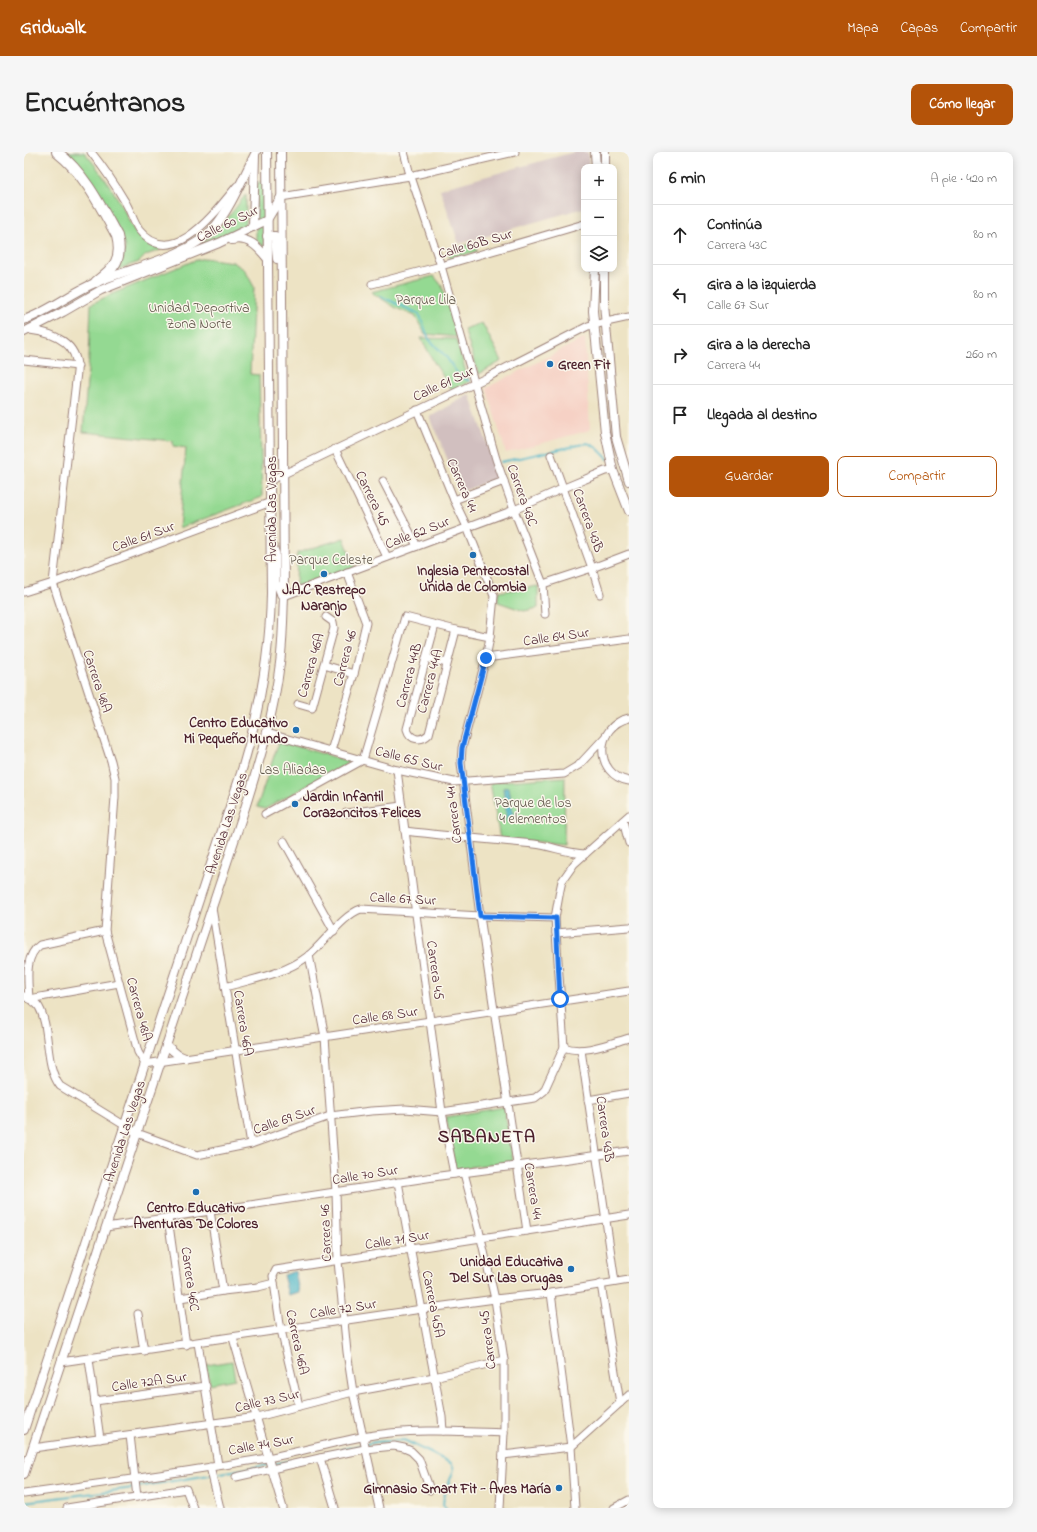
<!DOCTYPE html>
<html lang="es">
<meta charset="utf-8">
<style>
body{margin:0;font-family:"Indie Flower",sans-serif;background:#f6f6f6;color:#222}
.controls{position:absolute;right:12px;top:12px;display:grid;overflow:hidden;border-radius:8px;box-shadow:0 2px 10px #0003}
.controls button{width:36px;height:36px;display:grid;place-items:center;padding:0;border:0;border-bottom:1px solid #e0e0e0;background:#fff;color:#222;font:20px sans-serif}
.stop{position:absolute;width:12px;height:12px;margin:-9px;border:3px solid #1a73e8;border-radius:50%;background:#fff}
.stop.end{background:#1a73e8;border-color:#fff;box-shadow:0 1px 4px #0008}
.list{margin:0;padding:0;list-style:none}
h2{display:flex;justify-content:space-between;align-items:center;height:52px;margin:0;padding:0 16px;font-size:17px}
h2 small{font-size:13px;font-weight:400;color:#767676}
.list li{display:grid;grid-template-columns:26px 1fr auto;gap:12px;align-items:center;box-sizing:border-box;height:60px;padding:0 16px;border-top:1px solid #e0e0e0}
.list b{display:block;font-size:15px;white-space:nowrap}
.list p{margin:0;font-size:13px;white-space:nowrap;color:#767676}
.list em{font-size:13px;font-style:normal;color:#767676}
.actions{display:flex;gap:8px;padding:12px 16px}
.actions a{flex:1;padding:9px 0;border:1px solid #b45309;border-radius:8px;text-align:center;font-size:14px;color:#b45309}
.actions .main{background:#b45309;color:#fff}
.icon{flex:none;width:22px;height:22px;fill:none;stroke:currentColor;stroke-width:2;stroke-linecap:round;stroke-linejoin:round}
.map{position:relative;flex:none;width:605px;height:1356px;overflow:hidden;border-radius:8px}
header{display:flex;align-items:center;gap:24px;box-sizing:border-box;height:56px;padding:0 20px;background:#b45309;color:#fff}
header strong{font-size:19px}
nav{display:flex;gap:22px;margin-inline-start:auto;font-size:14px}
.intro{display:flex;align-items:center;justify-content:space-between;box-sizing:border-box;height:96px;padding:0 24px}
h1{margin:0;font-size:28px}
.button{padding:10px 18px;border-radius:8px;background:#b45309;color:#fff;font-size:14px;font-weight:700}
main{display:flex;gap:24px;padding:0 24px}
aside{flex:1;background:#fff;border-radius:8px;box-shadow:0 2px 10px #0003}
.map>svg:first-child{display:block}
.built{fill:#f6d1c5}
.industrial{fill:#d1bfbf}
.green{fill:#94d992;stroke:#6f7c5e}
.water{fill:#47b3c5;stroke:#486978}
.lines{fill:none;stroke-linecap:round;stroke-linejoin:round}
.stream{stroke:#47b3c5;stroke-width:2}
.minor-casing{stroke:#9c8178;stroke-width:9}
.major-casing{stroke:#9c8178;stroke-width:10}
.highway-casing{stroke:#9c8178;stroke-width:12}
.minor{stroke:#fff;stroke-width:7}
.major{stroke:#fff;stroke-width:8}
.highway{stroke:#fff;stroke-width:10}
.route{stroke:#1a73e8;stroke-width:5}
.poi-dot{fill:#1f6fb2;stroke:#fbf7ec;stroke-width:1.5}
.labels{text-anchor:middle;stroke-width:3;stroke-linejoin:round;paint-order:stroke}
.street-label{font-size:14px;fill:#4a1f2b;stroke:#fbf7ec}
.park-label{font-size:14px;fill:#60574a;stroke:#fbf7ec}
.poi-label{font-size:14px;font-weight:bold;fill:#4a1f2b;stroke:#fbf7ec}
.district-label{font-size:18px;font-weight:bold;letter-spacing:1px;fill:#4a1f2b;stroke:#fbf7ec}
</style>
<header>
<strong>Gridwalk</strong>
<nav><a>Mapa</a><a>Capas</a><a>Compartir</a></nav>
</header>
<div class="intro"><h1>Encuéntranos</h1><a class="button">Cómo llegar</a></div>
<main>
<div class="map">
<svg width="605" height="1356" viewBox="0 0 605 1356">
<rect width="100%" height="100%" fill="#fbf7ec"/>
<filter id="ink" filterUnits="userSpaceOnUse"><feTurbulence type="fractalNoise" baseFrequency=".025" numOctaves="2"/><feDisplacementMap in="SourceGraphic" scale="8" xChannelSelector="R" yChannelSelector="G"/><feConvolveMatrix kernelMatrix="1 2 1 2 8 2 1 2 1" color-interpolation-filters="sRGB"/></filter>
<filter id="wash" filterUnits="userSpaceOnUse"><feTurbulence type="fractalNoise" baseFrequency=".012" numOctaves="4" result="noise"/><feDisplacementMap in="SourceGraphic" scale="16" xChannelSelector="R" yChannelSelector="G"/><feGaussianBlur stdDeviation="0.9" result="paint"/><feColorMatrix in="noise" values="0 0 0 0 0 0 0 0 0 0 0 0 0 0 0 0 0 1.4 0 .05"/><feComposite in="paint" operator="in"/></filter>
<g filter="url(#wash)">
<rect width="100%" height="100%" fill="#ede3c4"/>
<!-- built -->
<path class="built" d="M561 186 566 278 482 301 462 236Z"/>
<!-- industrial -->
<g class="industrial">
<path d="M550 0H564L565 15H560V56L435 92 416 37Z"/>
<path d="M446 242 475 325 437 340 406 265Z"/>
</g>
<!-- green -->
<g class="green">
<path d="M40 0H60C75 17 88 36 99 56 104 66 107 77 116 85 122 90 129 92 136 94V98L122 103 115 110 92 118 99 106 101 95 97 83 65 25Z"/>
<path d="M232 30H241L240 96 232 87Z"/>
<path d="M222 42V73L173 95C195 79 206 63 222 42Z"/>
<path d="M451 91 453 99 426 107 423 98Z"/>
<path d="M181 106 209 110 221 118 230 135 226 222 235 223 238 345 155 376 162 296 149 294V289L59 280 65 205 67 152 88 142 169 109Z"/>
<path d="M410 124 418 134 434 185 401 182 391 164 372 156 347 140Z"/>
<path d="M458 171 478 209 455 222 440 177Z"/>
<path d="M397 186 432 187 445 230 428 238 411 212Z"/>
<path d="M320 386 331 416 272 434 273 401Z"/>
<path d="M514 434V456L500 459 474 450V440Z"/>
<path d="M255 589 326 610 241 657 233 655Z"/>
<path d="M541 625 540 693 476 687 466 630Z"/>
<path d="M480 955 489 1009 431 1017 422 965Z"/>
<path d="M208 1209 211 1227 186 1232 182 1213Z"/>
</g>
<!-- water -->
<g class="water">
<path d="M485 635 490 670H483L479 636Z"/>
<path d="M271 1119 275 1140 264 1143 259 1123Z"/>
</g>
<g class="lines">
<!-- stream -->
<g class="stream">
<path d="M356 144 395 162 405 187 423 206 435 224 446 229"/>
<path d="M477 310 564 291 573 296 584 307"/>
<path d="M301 1301 352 1290 380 1288 427 1311 430 1317 420 1344 419 1353 422 1356"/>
<path d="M248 1312 272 1308"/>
<path d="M114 1335 244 1313"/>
<path d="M0 1350 110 1336"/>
</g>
</g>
</g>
<g filter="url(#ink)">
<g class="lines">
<defs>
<g id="minor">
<path d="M67 0C79 15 90 31 100 48 106 57 109 69 115 78 149 120 192 59 213 34"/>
<path d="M380 0 385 19 417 114 472 307 490 358 519 432 521 462"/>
<path d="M257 45 386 24 491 0"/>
<path d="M348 132 417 114 560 72"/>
<path d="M6 178C30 181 55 191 53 220L29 431 87 609 91 626V645L81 779 114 900 121 912 605 839"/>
<path d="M0 208 54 214"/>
<path d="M393 258 430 348 443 375 470 444 466 485 462 506 438 596 437 611 456 764 503 1079"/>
<path d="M311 297 363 405"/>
<path d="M527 303 568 416 576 442"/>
<path d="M247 328 462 226 564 174 605 165"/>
<path d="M359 329 393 394"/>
<path d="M430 348 480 329"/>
<path d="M248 391 252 402V430L257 443 260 444 490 358 540 336 581 319 589 318"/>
<path d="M519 432 568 416 605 402"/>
<path d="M0 440 29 431 247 350"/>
<path d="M411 473 383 577C386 588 397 590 405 582L432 478"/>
<path d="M402 506 423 511"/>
<path d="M462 506 605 487"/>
<path d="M300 513 330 522"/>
<path d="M274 552 288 556 310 476 309 470 302 465"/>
<path d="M605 566C570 574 570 623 605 629"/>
<path d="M243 581 373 618 430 630 540 622 555 613 582 584"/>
<path d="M307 599 330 522 342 471 323 420"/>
<path d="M373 618 418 960 430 1022"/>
<path d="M322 661 378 654"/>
<path d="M241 662 339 608 381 465 432 478 466 485"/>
<path d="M599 669 605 691"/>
<path d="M381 679C424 684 467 688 510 692 528 694 542 701 561 702"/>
<path d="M260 689 310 779"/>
<path d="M188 756 227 992"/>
<path d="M532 781 605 775"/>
<path d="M285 803 301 885 312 1040 314 1109 323 1200 329 1240 355 1356"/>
<path d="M201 835C229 827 261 822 284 804 300 791 319 763 337 757L456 764 531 766"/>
<path d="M0 844C6 847 12 850 15 855 27 876 20 913 36 934L113 981 173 1003 227 992 306 964 347 959 381 957 418 960 511 946 520 939 540 895 531 766 536 738 538 729 550 712 605 663"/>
<path d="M5 847C4 828 0 804 16 793L81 779"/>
<path d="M5 847 95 831"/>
<path d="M540 895C558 903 587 891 605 886"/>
<path d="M557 898 591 1130"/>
<path d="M564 948 605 941"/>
<path d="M440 1021 455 1078 471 1147 480 1208V1281L476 1356"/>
<path d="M374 1030 418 1265 419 1279"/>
<path d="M186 1059 199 1139"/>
<path d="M144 1066 162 1193"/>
<path d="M82 1075 416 1024 605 999"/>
<path d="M577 1132 596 1251"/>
<path d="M527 1141 547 1295 551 1356"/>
<path d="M156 1146 199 1139 234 1135 250 1131"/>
<path d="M114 1162 120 1199"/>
<path d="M209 1186 259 1356"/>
<path d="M174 1191 194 1313"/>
<path d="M65 1207 76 1287"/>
<path d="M37 1210 398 1157 471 1147 527 1141 605 1128"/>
<path d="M71 1249 182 1234"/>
<path d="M275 1254 257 1178 249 1124 252 1118 605 1063"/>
<path d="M106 1283 113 1345"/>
<path d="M9 1296 233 1265 329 1240 410 1225 480 1208"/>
<path d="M479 1303 547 1295 605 1243"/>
<path d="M296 1306 311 1356"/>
<path d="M186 1315 196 1356"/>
<path d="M212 1325 296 1306 341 1297 370 1294 380 1296 387 1299 395 1307 406 1338"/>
<path d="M0 1342C81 1331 162 1320 243 1306 275 1300 306 1291 338 1285 384 1276 433 1279 480 1281"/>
<path d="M43 1356 162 1337 169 1356"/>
<path d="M590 1356 605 1348"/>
</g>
<g id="major">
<path d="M571 0 572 15"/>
<path d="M581 0V15"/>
<path d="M229 75 231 3"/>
<path d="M243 84H251L253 107"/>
<path d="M208 88C224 84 234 95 243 106"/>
<path d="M571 117 569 159 581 280 589 318 605 359"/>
<path d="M580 117V152L592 285 605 329"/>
<path d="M0 168C26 159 48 140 73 130 107 116 165 104 189 77 207 56 219 25 232 0"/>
<path d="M0 180 39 160 77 138 195 91 243 68 257 45"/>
<path d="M142 893 154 903 161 906"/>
<path d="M0 1278 217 621C235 562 246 503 247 441L243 0"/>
<path d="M0 1322 221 656C236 608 250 561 256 511 259 489 259 466 260 444L257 0"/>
</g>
<path id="highway" d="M33 0C61 22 76 53 93 84 99 108 90 116 72 130"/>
</defs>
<!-- minor casing -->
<use href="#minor" class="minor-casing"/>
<!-- major casing -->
<use href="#major" class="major-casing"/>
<!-- highway casing -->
<use href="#highway" class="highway-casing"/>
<!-- minor -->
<use href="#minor" class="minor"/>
<!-- major -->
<use href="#major" class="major"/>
<!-- highway -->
<use href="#highway" class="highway"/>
</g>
</g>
<g class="lines" filter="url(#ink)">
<!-- route -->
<path class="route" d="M462 506 438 596 437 611 456 764 532 766 536 847"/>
</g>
<!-- markers -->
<g class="poi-dot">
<circle cx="526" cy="212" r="4"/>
<circle cx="449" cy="403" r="4"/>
<circle cx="300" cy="422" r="4"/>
<circle cx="272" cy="578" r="4"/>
<circle cx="271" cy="652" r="4"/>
<circle cx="172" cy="1040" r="4"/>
<circle cx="547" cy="1117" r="4"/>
<circle cx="535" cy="1336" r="4"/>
</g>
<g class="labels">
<!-- street labels -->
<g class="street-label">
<text transform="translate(203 71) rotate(-26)" y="5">Calle 60 Sur</text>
<text transform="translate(451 91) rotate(-16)" y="5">Calle 60B Sur</text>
<text transform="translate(419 231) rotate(-25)" y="5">Calle 61 Sur</text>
<text transform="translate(439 333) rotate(66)" y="5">Carrera 44</text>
<text transform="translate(499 343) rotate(70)" y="5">Carrera 43C</text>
<text transform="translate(349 346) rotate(64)" y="5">Carrera 45</text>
<text transform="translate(247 357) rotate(-90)" y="5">Avenida Las Vegas</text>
<text transform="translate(565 368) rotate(70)" y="5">Carrera 43B</text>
<text transform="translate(393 380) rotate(-21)" y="5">Calle 62 Sur</text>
<text transform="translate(119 384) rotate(-20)" y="5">Calle 61 Sur</text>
<text transform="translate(532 484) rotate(-8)" y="5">Calle 64 Sur</text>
<text transform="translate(320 506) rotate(-75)" y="5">Carrera 46</text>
<text transform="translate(286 513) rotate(-74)" y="5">Carrera 46A</text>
<text transform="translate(384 523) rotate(-75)" y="5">Carrera 44B</text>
<text transform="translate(74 529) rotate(72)" y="5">Carrera 48A</text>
<text transform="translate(405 529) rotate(-75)" y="5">Carrera 44A</text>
<text transform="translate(385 606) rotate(14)" y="5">Calle 65 Sur</text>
<text transform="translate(429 663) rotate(-97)" y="5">Carrera 44</text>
<text transform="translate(202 671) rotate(-72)" y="5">Avenida Las Vegas</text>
<text transform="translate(379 746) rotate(3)" y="5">Calle 67 Sur</text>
<text transform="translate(412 818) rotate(82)" y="5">Carrera 45</text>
<text transform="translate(116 857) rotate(75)" y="5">Carrera 48A</text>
<text transform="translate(361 863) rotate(-8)" y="5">Calle 68 Sur</text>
<text transform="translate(220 871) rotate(81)" y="5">Carrera 46A</text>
<text transform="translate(260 967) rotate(-19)" y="5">Calle 69 Sur</text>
<text transform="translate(582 977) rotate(82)" y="5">Carrera 43B</text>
<text transform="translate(100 979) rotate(-72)" y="5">Avenida Las Vegas</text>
<text transform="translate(341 1022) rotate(-9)" y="5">Calle 70 Sur</text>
<text transform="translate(510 1039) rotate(81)" y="5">Carrera 44</text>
<text transform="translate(301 1081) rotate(-92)" y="5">Carrera 46</text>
<text transform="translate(373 1087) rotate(-9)" y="5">Calle 71 Sur</text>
<text transform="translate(167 1127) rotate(82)" y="5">Carrera 46C</text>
<text transform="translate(410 1152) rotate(79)" y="5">Carrera 45A</text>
<text transform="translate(319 1156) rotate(-9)" y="5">Calle 72 Sur</text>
<text transform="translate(463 1188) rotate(-97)" y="5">Carrera 45</text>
<text transform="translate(274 1190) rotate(78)" y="5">Carrera 46A</text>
<text transform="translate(125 1229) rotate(-8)" y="5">Calle 72A Sur</text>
<text transform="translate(243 1248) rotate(-13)" y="5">Calle 73 Sur</text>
<text transform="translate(237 1292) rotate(-10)" y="5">Calle 74 Sur</text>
</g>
<!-- park labels -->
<g class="park-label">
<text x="402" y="152">Parque Lila</text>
<text x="175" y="160">Unidad Deportiva<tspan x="175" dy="16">Zona Norte</tspan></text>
<text x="307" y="412">Parque Celeste</text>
<text x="269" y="622">Las Aliadas</text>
<text x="509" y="655">Parque de los<tspan x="509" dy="16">4 elementos</tspan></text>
</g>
<!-- poi labels -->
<g class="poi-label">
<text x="534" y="217" text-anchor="start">Green Fit</text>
<text x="449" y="423">Inglesia Pentecostal<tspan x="449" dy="16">Unida de Colombia</tspan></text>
<text x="300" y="442">J.A.C Restrepo<tspan x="300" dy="16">Naranjo</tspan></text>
<text x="264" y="575" text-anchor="end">Centro Educativo<tspan x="264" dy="16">Mi Pequeño Mundo</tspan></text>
<text x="279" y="649" text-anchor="start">Jardin Infantil<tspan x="279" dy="16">Corazoncitos Felices</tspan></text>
<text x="172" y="1060">Centro Educativo<tspan x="172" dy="16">Aventuras De Colores</tspan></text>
<text x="539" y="1114" text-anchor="end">Unidad Educativa<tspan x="539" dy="16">Del Sur Las Orugas</tspan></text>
<text x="527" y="1341" text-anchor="end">Gimnasio Smart Fit - Aves María</text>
</g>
<!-- district labels -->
<g class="district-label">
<text x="463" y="990">SABANETA</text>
</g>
</g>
</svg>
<div class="controls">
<button>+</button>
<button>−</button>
<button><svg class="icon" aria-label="layers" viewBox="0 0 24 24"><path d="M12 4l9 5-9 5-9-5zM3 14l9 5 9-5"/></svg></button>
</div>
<div class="stop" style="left:536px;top:847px"></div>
<div class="stop end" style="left:462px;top:506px"></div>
</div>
<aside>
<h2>6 min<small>A pie · 420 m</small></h2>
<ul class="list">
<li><svg class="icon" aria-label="ahead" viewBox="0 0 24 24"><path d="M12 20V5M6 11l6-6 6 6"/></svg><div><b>Continúa</b><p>Carrera 43C</p></div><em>80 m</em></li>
<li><svg class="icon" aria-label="left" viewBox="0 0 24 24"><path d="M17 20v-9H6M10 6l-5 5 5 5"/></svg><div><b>Gira a la izquierda</b><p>Calle 67 Sur</p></div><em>80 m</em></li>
<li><svg class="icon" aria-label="right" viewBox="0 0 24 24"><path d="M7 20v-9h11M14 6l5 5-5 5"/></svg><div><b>Gira a la derecha</b><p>Carrera 44</p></div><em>260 m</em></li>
<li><svg class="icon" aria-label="arrive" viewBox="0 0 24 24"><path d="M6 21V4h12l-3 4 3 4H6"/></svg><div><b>Llegada al destino</b></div></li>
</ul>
<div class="actions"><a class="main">Guardar</a><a>Compartir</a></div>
</aside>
</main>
